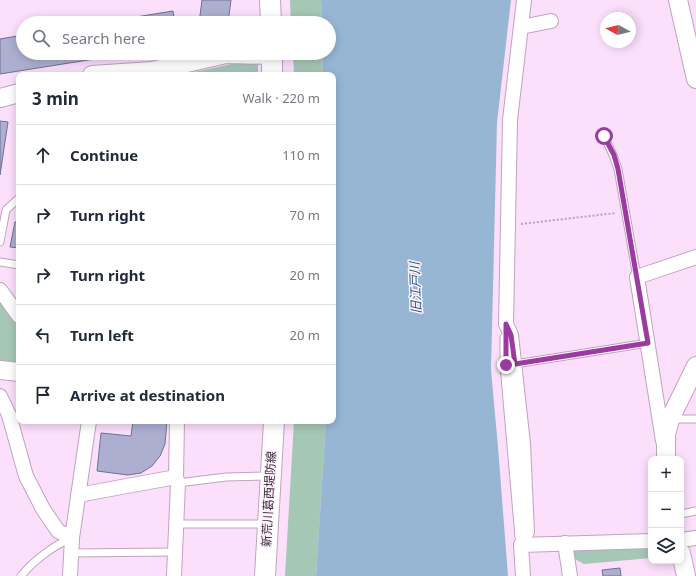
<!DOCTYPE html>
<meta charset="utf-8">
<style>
body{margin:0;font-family:"Noto Sans","Noto Sans JP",sans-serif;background:#f6f6f7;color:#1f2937}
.controls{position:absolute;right:12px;bottom:12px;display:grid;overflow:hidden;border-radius:8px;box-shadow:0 2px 10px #0003}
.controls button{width:36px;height:36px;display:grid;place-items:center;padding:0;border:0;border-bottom:1px solid #e0e1e3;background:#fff;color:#1f2937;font:20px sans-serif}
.compass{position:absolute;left:600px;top:12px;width:36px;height:36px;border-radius:50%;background:#fff;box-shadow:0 2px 10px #0003;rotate:278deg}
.stop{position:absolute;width:12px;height:12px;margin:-9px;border:3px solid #9b3aa1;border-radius:50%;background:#fff}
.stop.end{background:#9b3aa1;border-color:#fff;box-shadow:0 1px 4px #0008}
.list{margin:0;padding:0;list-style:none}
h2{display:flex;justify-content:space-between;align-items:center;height:52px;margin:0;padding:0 16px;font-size:17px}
h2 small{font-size:13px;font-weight:400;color:#747a83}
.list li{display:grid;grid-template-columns:26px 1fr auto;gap:12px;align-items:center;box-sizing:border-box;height:60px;padding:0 16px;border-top:1px solid #e0e1e3}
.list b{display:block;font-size:15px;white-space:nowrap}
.list em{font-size:13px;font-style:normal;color:#747a83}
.icon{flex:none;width:22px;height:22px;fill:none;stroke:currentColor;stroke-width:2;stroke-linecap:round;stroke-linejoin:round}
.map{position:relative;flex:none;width:696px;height:576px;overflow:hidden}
.search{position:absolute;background:#fff;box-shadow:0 2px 10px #0003;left:16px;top:16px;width:320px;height:44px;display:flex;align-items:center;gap:10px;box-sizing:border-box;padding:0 14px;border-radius:22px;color:#747a83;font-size:15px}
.panel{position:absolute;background:#fff;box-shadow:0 2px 10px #0003;left:16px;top:72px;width:320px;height:352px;border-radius:8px}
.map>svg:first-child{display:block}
.green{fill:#a5c7b6}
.water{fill:#96b6d4}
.building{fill:#adafd1;stroke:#707190}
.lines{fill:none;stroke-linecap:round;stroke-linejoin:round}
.service-casing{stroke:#c0a4bf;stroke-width:9}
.pedestrian-casing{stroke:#c0a4bf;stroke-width:13}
.minor-casing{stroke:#c0a4bf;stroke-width:16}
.tertiary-casing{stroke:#c0a4bf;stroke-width:20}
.secondary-casing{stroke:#c0a4bf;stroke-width:22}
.path{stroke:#b9a3b9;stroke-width:2;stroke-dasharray:2 2;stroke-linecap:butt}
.service{stroke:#fff;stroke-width:7}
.pedestrian{stroke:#fff;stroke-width:11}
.minor{stroke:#fff;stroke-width:14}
.tertiary{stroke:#fff;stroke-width:18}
.secondary{stroke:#fff;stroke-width:20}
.route{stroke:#9b3aa1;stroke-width:5}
.labels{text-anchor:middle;stroke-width:3;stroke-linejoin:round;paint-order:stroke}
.street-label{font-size:12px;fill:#392e39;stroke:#fef2fe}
.water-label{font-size:13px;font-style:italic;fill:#295983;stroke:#fef2fe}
</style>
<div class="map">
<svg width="696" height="576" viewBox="0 0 696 576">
<rect width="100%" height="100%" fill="#fbdffb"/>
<!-- green -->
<g class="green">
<path d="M290 0H321L322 23H291Z"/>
<path d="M293 53H322L323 75H294Z"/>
<path d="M232 64H258V75H180Z"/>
<path d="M0 300 19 328V365L0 363Z"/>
<path d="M294 421H326L316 576H285Z"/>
<path d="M651 545V558L584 564 571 557 574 547Z"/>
</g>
<!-- water -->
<path class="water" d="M321 0H511L497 122 491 370 498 447 508 576H316L326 421H333V75H323L322 53H329V23H322Z"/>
<!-- building -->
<g class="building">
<path d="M202 0H231L228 23H199Z"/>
<path d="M173 11 175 23H99Z"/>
<path d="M23 35V53H132L0 74V39Z"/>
<path d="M0 121 8 122 0 175Z"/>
<path d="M15 222H19V248L10 247Z"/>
<path d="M133 421H167L165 444 160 456 152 466 141 473 128 475 97 471 101 433 131 436Z"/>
<path d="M620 568 621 576H603L602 570Z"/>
</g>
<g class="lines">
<defs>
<g id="service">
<path d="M604 136 613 155 618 169 637 277"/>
<path d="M0 242 6 210 19 198"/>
<path d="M0 262 19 265"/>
<path d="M515 364 648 343"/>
<path d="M671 419H696"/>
<path d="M178 483 226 477 270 476"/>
<path d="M681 514 696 511"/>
<path d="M176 524H259"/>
<path d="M70 553 176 552"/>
<path d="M21 576C33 561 54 545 72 538"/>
</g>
<path id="pedestrian" d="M506 338V365L521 537"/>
<g id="minor">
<path d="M521 27 551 21"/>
<path d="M0 290 19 316"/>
<path d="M0 396 9 415 26 476 43 509 58 531 72 538"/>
<path d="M663 441 637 277 696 257"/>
<path d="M78 495 176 477"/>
<path d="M681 540 696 538"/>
<path d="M565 543 570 576"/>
<path d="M521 545 651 541"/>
<path d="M70 576 72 538 89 421"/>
<path d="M174 576 178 483 176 477 177 421"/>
<path d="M523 576 521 545 527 532 523 444 511 335 506 324 510 120 524 0"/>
</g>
<g id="tertiary">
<path d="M678 0 696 79"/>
<path d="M92 75 152 71 226 54 272 55"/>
<path d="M0 98 19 93"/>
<path d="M0 370 19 372"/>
<path d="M666 459V435L670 419 696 366"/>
<path d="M681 553 686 576"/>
</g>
<g id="secondary">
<path d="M270 0 271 23"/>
<path d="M272 53V75"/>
<path d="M265 576 274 421"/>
</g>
</defs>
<!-- service casing -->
<use href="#service" class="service-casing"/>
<!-- pedestrian casing -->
<use href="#pedestrian" class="pedestrian-casing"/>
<!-- minor casing -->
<use href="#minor" class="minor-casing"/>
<!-- tertiary casing -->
<use href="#tertiary" class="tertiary-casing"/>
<!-- secondary casing -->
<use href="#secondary" class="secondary-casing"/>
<!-- path -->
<path class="path" d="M521 224 616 213"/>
<!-- service -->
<use href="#service" class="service"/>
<!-- pedestrian -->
<use href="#pedestrian" class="pedestrian"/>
<!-- minor -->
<use href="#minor" class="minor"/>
<!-- tertiary -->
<use href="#tertiary" class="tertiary"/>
<!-- secondary -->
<use href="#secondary" class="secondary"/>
</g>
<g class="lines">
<!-- route -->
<path class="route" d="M506 365V324L511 335 515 364 648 343 618 169 614 155 604 136"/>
</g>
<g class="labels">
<!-- street labels -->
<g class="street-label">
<text transform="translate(269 499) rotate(-87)" y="4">新荒川葛西堤防線</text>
</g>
<!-- water labels -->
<g class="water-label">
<text transform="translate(415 288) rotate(-92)" y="5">旧江戸川</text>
</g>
</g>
</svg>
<div class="controls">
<button>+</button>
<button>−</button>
<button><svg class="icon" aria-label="layers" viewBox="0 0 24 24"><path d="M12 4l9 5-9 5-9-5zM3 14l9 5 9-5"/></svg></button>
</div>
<svg class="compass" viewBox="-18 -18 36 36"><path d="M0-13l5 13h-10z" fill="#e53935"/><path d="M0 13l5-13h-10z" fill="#747a83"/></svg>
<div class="stop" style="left:604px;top:136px"></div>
<div class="stop end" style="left:506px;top:365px"></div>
<div class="search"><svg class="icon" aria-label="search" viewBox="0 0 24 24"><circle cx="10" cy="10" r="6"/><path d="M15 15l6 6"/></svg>Search here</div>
<section class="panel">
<h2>3 min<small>Walk · 220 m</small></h2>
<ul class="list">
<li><svg class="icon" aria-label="ahead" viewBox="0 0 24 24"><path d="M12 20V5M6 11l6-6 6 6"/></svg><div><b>Continue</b></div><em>110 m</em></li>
<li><svg class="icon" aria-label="right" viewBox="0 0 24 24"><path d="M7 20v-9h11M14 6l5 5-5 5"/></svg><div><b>Turn right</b></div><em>70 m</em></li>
<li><svg class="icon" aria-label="right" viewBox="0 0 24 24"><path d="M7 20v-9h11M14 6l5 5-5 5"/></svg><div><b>Turn right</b></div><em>20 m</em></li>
<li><svg class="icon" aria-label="left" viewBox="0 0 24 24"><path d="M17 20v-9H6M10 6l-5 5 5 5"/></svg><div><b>Turn left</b></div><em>20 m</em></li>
<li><svg class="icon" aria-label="arrive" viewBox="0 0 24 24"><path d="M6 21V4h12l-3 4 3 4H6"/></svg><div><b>Arrive at destination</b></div></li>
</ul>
</section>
</div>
